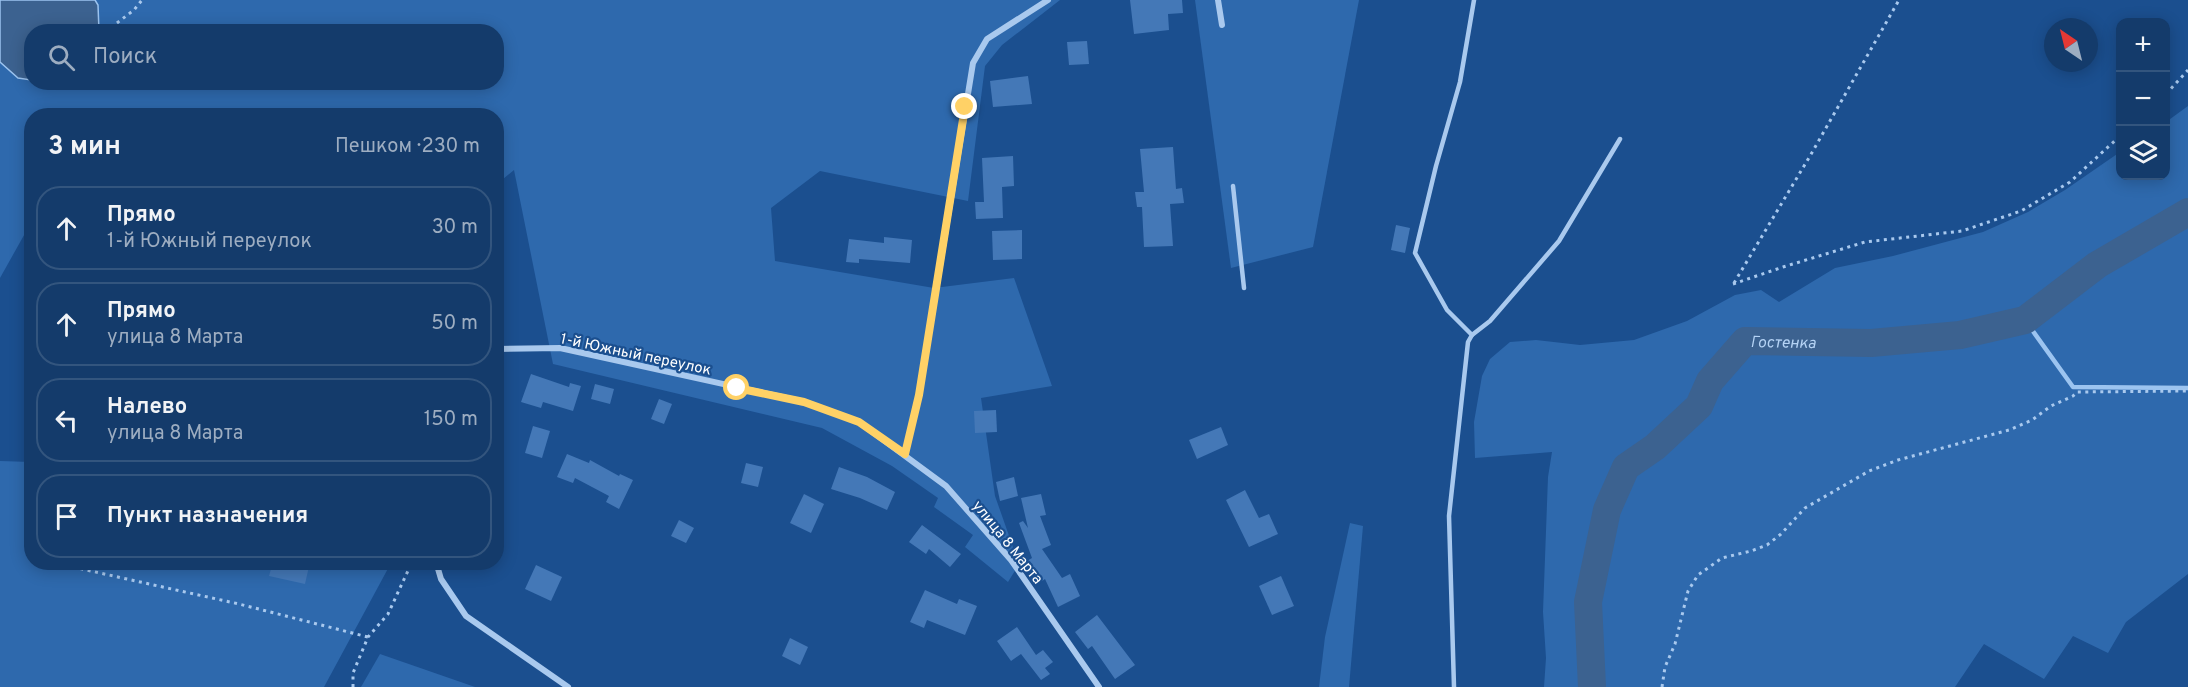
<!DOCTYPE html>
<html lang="ru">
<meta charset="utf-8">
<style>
body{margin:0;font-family:Overpass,sans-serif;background:#214673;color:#f1f3f6}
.controls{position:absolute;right:18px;top:18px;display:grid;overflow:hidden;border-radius:12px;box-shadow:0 3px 15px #0003}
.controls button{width:54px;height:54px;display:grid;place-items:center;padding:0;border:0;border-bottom:2px solid #33557e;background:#143b6b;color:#f1f3f6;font:30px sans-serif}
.compass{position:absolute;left:2044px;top:18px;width:54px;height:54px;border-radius:50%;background:#143b6b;box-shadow:0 3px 15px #0003;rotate:325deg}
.stop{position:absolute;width:18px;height:18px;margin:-14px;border:4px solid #ffd166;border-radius:50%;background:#fff}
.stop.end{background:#ffd166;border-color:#fff;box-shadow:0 2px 6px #0008}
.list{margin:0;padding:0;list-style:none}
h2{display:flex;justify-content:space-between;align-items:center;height:78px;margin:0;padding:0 24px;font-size:26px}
h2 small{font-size:20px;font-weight:400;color:#9dadc1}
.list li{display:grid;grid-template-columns:39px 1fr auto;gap:18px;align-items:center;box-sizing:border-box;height:84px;margin:0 12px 12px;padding:0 12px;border:2px solid #33557e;border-radius:24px}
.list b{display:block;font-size:22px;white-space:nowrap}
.list p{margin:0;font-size:20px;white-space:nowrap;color:#9dadc1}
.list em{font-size:20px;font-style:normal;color:#9dadc1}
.icon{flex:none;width:33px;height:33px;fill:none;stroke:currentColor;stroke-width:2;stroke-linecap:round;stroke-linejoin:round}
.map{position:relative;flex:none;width:2188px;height:687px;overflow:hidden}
.search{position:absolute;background:#143b6b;box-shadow:0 3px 15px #0003;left:24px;top:24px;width:480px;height:66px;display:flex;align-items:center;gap:15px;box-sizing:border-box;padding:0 21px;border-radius:24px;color:#9dadc1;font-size:22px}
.panel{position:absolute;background:#143b6b;box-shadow:0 3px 15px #0003;left:24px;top:108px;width:480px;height:462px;border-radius:24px}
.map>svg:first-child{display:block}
.green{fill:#2e69ad;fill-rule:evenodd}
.water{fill:#3c6290;stroke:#9cc4f0;stroke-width:1.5}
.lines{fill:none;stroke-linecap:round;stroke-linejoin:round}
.stream{stroke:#9cc4f0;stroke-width:4.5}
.river{stroke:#3c6290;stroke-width:28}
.building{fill:#4478b7}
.path{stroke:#a9c9ee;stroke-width:3;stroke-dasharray:3 4.5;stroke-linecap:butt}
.lane{stroke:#a9c9ee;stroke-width:4.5}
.street{stroke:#a9c9ee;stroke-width:6}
.route{stroke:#ffd166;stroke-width:8}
.labels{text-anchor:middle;stroke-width:4.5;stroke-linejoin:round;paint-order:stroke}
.street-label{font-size:15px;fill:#fff;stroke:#1b4f8f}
.water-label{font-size:16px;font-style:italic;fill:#b5d3f5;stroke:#1b4f8f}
</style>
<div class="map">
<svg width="2188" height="687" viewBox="0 0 2188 687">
<rect width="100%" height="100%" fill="#1b4f8f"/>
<!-- green -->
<g class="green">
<path d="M0 0H1060L1002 45 985 66 968 201 820 171 771 208 775 261 934 288 1014 278 1052 386 981 398 995 496 1019 564 1008 582 965 547 973 535 934 507 938 498 892 466 822 428 553 364 514 170 497 184 496 116H32L31 228H28L0 278ZM32 32H496V82H32Z"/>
<path d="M1195 0H1359L1313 247 1231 268Z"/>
<path d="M2188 106V574L2126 622 2108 653 2073 636 2044 679 1984 644 1955 687H1544L1546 658 1543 612 1548 477 1552 452 1475 458 1474 422 1482 376 1490 359 1510 342 1536 340 1580 345 1634 340 1687 321 1735 295 1761 290 1779 302 1835 268 1893 256 1983 232 2028 212 2065 190 2120 152V176H2166V122Z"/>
<path d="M0 461 31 462 32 562 391 563 324 687H0Z"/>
<path d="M1350 523 1363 526 1349 687H1319L1325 637Z"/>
<path d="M380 654 475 687H361Z"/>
</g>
<!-- water -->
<path class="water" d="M0 0H95L98 5 99 31 32 32 31 80 18 78 0 62Z"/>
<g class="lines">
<!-- stream -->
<path class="stream" d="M2025 320 2073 387 2188 388"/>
<!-- river -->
<path class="river" id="s1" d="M1592 687 1588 602 1607 510 1626 467 1655 447 1699 406 1710 381 1745 341 1871 343 1960 335 2025 320 2097 265 2188 212"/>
</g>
<!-- building -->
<g class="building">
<path d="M1130 0H1182L1183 13 1168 14 1169 30 1134 34Z"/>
<path d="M1087 41 1089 64 1069 65 1067 42Z"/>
<path d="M1028 76 1032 104 993 107 990 81Z"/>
<path d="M1173 147 1176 189 1182 188 1184 203 1170 204 1173 246 1144 247 1142 207H1137L1135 192H1144L1140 149Z"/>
<path d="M1013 156 1014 186 1002 187 1003 218 976 219 975 202H984L982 158Z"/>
<path d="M1396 225 1410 228 1405 253 1391 250Z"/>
<path d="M1022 230V259L993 260 992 231Z"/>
<path d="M884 237 912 240 910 263 859 259V263L846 262 849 239 884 243Z"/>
<path d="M531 374 569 387 570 383 581 386 573 411 543 402 541 408 521 402Z"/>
<path d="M595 384 614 389 610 404 591 399Z"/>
<path d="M659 399 672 404 664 424 651 419Z"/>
<path d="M996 410 997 432 975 433 974 411Z"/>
<path d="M533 426 550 431 542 458 525 453Z"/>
<path d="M1221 427 1228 445 1197 459 1189 440Z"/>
<path d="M567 454 589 463 590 460 619 476 620 474 633 480 619 509 606 502 609 496 575 478 573 483 557 477Z"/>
<path d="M746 463 763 467 758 487 741 483Z"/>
<path d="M839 467 867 477 895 492 887 510 860 498 831 489Z"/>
<path d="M1014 477 1018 496 1000 501 996 482Z"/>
<path d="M1245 490 1259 518 1269 514 1278 534 1249 547 1226 500Z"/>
<path d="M804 494 824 504 811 533 790 523Z"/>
<path d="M1041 494 1046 515 1040 516 1051 545 1042 549 1062 578 1070 574 1080 596 1058 607 1045 579 1036 585 1022 564 1032 558 1019 523 1023 521 1028 528 1021 498Z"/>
<path d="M679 520 694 528 686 543 671 536Z"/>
<path d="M922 525 961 554 950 567 929 549 926 554 909 542Z"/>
<path d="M273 562H310L305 584 269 576Z"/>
<path d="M536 565 562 577 551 601 525 589Z"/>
<path d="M1281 576 1294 606 1272 615 1259 586Z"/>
<path d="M925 590 957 604 959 599 977 606 965 635 927 620 924 628 910 622Z"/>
<path d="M1097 615 1135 665 1115 679 1092 646 1088 649 1075 632Z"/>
<path d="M1017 627 1036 655 1043 650 1053 662 1045 668 1050 674 1041 680 1021 654 1011 661 997 641Z"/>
<path d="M790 638 808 647 800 665 782 656Z"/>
</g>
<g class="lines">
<!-- path -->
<g class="path">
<path d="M105 32 134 10 142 0"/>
<path d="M2166 94 2188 70"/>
<path d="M1734 283 1810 156 1899 0"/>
<path d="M1733 284 1783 267 1865 242 1962 231 2021 211 2070 182 2120 136"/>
<path d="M73 567 239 604 368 637"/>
<path d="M353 687V673L368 637 388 614 412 562"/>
<path d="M1662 687 1665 667 1675 644 1688 591 1698 575 1722 558 1751 551 1767 545 1781 534 1805 508 1869 471 1898 460 2009 430 2032 420 2051 406 2073 396 2077 392 2188 391"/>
</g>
<!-- lane -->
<g class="lane">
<path d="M1233 186 1244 288"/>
<path d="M1472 335 1490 321 1559 241 1620 139"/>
<path d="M1454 687 1449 516 1468 342 1472 335 1447 310 1415 253 1436 166 1460 82 1474 0"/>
</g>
<!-- street -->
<g class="street">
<path d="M1218 0 1222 25"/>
<path d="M496 349 560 348 805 402 859 422 946 486 1011 560 1099 687"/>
<path d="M905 454 919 395 973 63 987 39 1048 0"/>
<path d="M436 562 441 579 466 616 568 687"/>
</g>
</g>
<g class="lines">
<!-- route -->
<path class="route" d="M737 388 804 402 859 422 905 454 919 395 965 107"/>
</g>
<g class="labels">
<!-- street labels -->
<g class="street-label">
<text transform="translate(636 354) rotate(12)" y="5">1-й Южный переулок</text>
<text transform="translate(1008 542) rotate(51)" y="5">улица 8 Марта</text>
</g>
<!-- water labels -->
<g class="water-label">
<text dy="6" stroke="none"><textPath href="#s1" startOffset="440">Гостенка</textPath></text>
</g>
</g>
</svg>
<div class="controls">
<button>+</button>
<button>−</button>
<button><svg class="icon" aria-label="layers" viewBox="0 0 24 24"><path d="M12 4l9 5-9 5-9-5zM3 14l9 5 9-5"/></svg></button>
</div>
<svg class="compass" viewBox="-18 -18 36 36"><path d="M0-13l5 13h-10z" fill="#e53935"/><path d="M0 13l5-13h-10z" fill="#9dadc1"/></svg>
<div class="stop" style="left:737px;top:388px"></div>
<div class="stop end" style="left:965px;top:107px"></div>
<div class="search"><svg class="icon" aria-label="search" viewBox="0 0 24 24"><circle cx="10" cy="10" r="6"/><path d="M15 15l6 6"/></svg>Поиск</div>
<section class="panel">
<h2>3 мин<small>Пешком · 230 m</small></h2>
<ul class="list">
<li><svg class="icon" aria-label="ahead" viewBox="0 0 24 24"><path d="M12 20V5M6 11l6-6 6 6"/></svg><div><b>Прямо</b><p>1-й Южный переулок</p></div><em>30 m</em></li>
<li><svg class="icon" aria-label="ahead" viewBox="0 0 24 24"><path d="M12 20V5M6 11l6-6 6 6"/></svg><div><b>Прямо</b><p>улица 8 Марта</p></div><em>50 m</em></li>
<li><svg class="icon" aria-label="left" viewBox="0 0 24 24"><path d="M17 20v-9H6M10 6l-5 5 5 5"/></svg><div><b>Налево</b><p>улица 8 Марта</p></div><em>150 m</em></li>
<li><svg class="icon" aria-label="arrive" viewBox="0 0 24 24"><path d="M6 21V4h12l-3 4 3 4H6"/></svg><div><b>Пункт назначения</b></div></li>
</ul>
</section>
</div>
